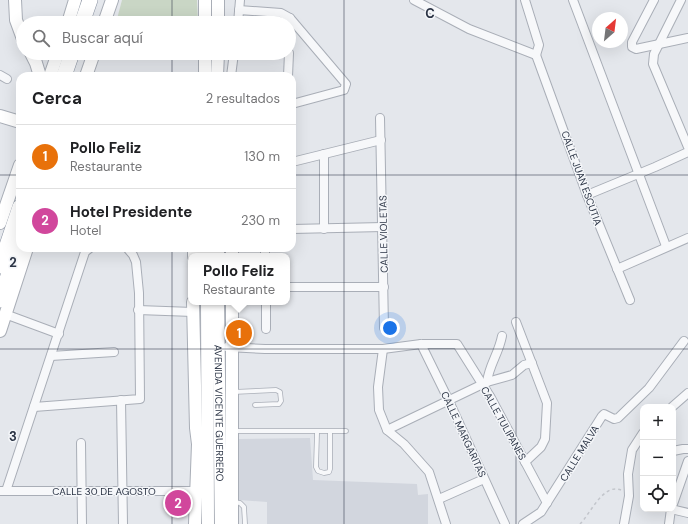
<!DOCTYPE html>
<html lang="es">
<meta charset="utf-8">
<style>
body{margin:0;font-family:"DM Sans",sans-serif;background:#f6f6f6;color:#202124}
.controls{position:absolute;right:12px;bottom:12px;display:grid;overflow:hidden;border-radius:8px;box-shadow:0 4px 16px #0002}
.controls button{width:36px;height:36px;display:grid;place-items:center;padding:0;border:0;border-bottom:1px solid #e0e0e0;background:#fff;color:#202124;font:20px sans-serif}
.compass{position:absolute;left:592px;top:12px;width:36px;height:36px;border-radius:50%;background:#fff;box-shadow:0 4px 16px #0002;rotate:28deg}
.you{position:absolute;left:390px;top:328px;width:14px;height:14px;margin:-10px;border:3px solid #fff;border-radius:50%;background:#1a73e8;box-shadow:0 0 0 6px #1a73e833}
.badge{display:grid;place-items:center;width:26px;height:26px;border-radius:50%;background:#d1495b;color:#fff;font-size:13px;font-weight:700}
.pin{position:absolute;translate:-50% -50%;border:2px solid #fff;box-shadow:0 1px 4px #0006}
.popup{position:absolute;left:188px;top:253px;width:102px;height:52px;box-sizing:border-box;display:grid;place-content:center;border-radius:8px;background:#fff;filter:drop-shadow(0 1px 3px #0005);font-size:13px;white-space:nowrap;color:#757577}
.popup b{font-size:15px;color:#202124}
.popup::after{content:'';position:absolute;left:50%;top:100%;margin-left:-8px;border:8px solid transparent;border-top-color:#fff}
.list{margin:0;padding:0;list-style:none}
h2{display:flex;justify-content:space-between;align-items:center;height:52px;margin:0;padding:0 16px;font-size:17px}
h2 small{font-size:13px;font-weight:400;color:#757577}
.list li{display:grid;grid-template-columns:26px 1fr auto;gap:12px;align-items:center;box-sizing:border-box;height:64px;padding:0 16px;border-top:1px solid #e0e0e0}
.list b{display:block;font-size:15px;white-space:nowrap}
.list p{margin:0;font-size:13px;white-space:nowrap;color:#757577}
.list em{font-size:13px;font-style:normal;color:#757577}
.icon{flex:none;width:22px;height:22px;fill:none;stroke:currentColor;stroke-width:2;stroke-linecap:round;stroke-linejoin:round}
.map{position:relative;flex:none;width:688px;height:524px;overflow:hidden}
.search{position:absolute;background:#fff;box-shadow:0 4px 16px #0002;left:16px;top:16px;width:280px;height:44px;display:flex;align-items:center;gap:10px;box-sizing:border-box;padding:0 14px;border-radius:22px;color:#757577;font-size:15px}
.panel{position:absolute;background:#fff;box-shadow:0 4px 16px #0002;left:16px;top:72px;width:280px;height:180px;border-radius:12px}
.map>svg:first-child{display:block}
.built{fill:#d2d6de}
.green{fill:#c9d6c5}
.lines{fill:none;stroke-linecap:round;stroke-linejoin:round}
.lane-casing{stroke:#a9aeb7;stroke-width:5.5}
.street-casing{stroke:#a9aeb7;stroke-width:10}
.secondary-casing{stroke:#a9aeb7;stroke-width:14}
.highway-casing{stroke:#8b94a3;stroke-width:16}
.path{stroke:#c2c5cb;stroke-width:1.5;stroke-dasharray:3 3;stroke-linecap:butt}
.lane{stroke:#f7f8fa;stroke-width:4}
.street{stroke:#f7f8fa;stroke-width:8}
.secondary{stroke:#fff;stroke-width:12}
.highway{stroke:#fff;stroke-width:15}
.grid{fill:none;stroke:#2b3445;stroke-width:1;stroke-opacity:0.55}
.labels{text-anchor:middle;stroke-width:3;stroke-linejoin:round;paint-order:stroke}
.street-label{font-size:10px;fill:#2b3445;stroke:#f4f6f9}
.grid-label{font-size:13px;text-anchor:middle;font-weight:bold;fill:#2b3445;stroke:#f4f6f9;stroke-width:3;stroke-linejoin:round;paint-order:stroke}
</style>
<div class="map">
<svg width="688" height="524" viewBox="0 0 688 524">
<rect width="100%" height="100%" fill="#e4e7ec"/>
<!-- built -->
<path class="built" d="M310 438 313 480 417 484 418 495 428 494V524H267V502L239 500 238 439Z"/>
<!-- green -->
<path class="green" d="M122 0H197L198 23H130L117 19Z"/>
<g class="lines">
<defs>
<g id="lane">
<path d="M233 392 276 390 280 392 281 401 279 404 255 405"/>
<path d="M234 431H346"/>
<path d="M317 433 316 467 318 471 324 473 329 472 330 469V432"/>
<path d="M233 502 240 503 244 507 245 524"/>
</g>
<g id="street">
<path d="M414 0 469 29 536 55"/>
<path d="M525 0 539 45 536 55"/>
<path d="M573 0 666 246"/>
<path d="M654 0 632 42V47L636 49 688 38"/>
<path d="M681 0 654 54 653 64 688 147"/>
<path d="M239 10 281 13 290 18 346 84 344 90 292 104"/>
<path d="M238 23 240 0"/>
<path d="M289 38 290 18"/>
<path d="M536 55 587 195 630 300"/>
<path d="M0 75 7 79"/>
<path d="M231 76 234 53"/>
<path d="M288 76 289 53"/>
<path d="M380 118 384 328"/>
<path d="M324 154V229"/>
<path d="M292 162 381 140"/>
<path d="M587 195 655 167 688 152"/>
<path d="M292 229 383 227"/>
<path d="M265 248V256"/>
<path d="M617 269 688 238"/>
<path d="M287 287H384"/>
<path d="M266 302V329"/>
<path d="M138 310 193 312"/>
<path d="M5 314 59 334"/>
<path d="M516 322 547 403 545 439 541 447 525 462"/>
<path d="M421 344 449 401 505 524"/>
<path d="M227 347 265 349H383L421 344H457L491 398 547 503"/>
<path d="M383 349 378 387 379 410 387 430 404 444 429 472 446 524"/>
<path d="M51 356 114 352"/>
<path d="M487 382C489 365 499 353 502 336"/>
<path d="M121 400 123 524"/>
<path d="M34 407 140 399 139 293 136 262 133 255 127 248"/>
<path d="M672 407 688 393"/>
<path d="M387 430 487 382 512 375 524 365 532 363"/>
<path d="M81 443 82 524"/>
<path d="M673 451 683 449H688"/>
<path d="M0 491H201"/>
<path d="M6 491 85 252 90 248"/>
<path d="M439 499 484 479"/>
<path d="M673 504 688 461"/>
<path d="M671 509 688 513"/>
<path d="M523 524 541 512 602 416 604 414 614 419 618 418 649 388 684 341"/>
<path d="M624 524 629 496 628 474 632 450 643 433"/>
<path d="M669 524 671 509"/>
</g>
<g id="secondary">
<path d="M15 0 16 20 23 39"/>
<path d="M205 0V23"/>
<path d="M68 23 75 0"/>
<path d="M104 23 112 0"/>
<path d="M218 23V0"/>
<path d="M31 53 36 63 40 76"/>
<path d="M205 53V76"/>
<path d="M50 76 58 53"/>
<path d="M86 76 94 53"/>
<path d="M217 76 218 53"/>
<path d="M0 116 20 122"/>
<path d="M0 223 20 165"/>
<path d="M206 248V256"/>
<path d="M194 256V248"/>
<path d="M218 256V248"/>
<path d="M232 256V248"/>
<path d="M193 302 196 428 198 444 195 524"/>
<path d="M207 302 208 524"/>
<path id="s1" d="M218 302 221 524"/>
<path d="M232 302V524"/>
<path d="M0 331 27 248"/>
</g>
<g id="highway">
<path d="M82 23 90 0"/>
<path d="M64 76 72 53"/>
<path d="M0 266 20 207"/>
<path d="M0 300 20 240"/>
</g>
</defs>
<!-- lane casing -->
<use href="#lane" class="lane-casing"/>
<!-- street casing -->
<use href="#street" class="street-casing"/>
<!-- secondary casing -->
<use href="#secondary" class="secondary-casing"/>
<!-- highway casing -->
<use href="#highway" class="highway-casing"/>
<!-- path -->
<path class="path" d="M580 524C591 513 603 483 621 490"/>
<!-- lane -->
<use href="#lane" class="lane"/>
<!-- street -->
<use href="#street" class="street"/>
<!-- secondary -->
<use href="#secondary" class="secondary"/>
<!-- highway -->
<use href="#highway" class="highway"/>
</g>
<!-- grid -->
<path class="grid" d="M172 0V23M344 0V524M516 0V524M172 53V76M0 175H20M292 175H688M172 248V524M0 349H688"/>
<g class="labels">
<!-- street labels -->
<g class="street-label">
<text transform="translate(582 178) rotate(70)" y="4">CALLE JUAN ESCUTIA</text>
<text transform="translate(383 234) rotate(-91)" y="4">CALLE VIOLETAS</text>
<text dy="4" stroke="none"><textPath href="#s1" startOffset="111">AVENIDA VICENTE GUERRERO</textPath></text>
<text transform="translate(504 423) rotate(61)" y="4">CALLE TULIPANES</text>
<text transform="translate(464 434) rotate(65)" y="4">CALLE MARGARITAS</text>
<text transform="translate(579 453) rotate(-58)" y="4">CALLE MALVA</text>
<text x="104" y="495">CALLE 30 DE AGOSTO</text>
</g>
</g>
<g class="grid-label">
<text x="430" y="18">C</text>
<text x="13" y="267">2</text>
<text x="13" y="441">3</text>
</g>
</svg>
<div class="controls">
<button>+</button>
<button>−</button>
<button><svg class="icon" aria-label="locate" viewBox="0 0 24 24"><circle cx="12" cy="12" r="6"/><path d="M12 2v4M12 18v4M2 12h4M18 12h4"/></svg></button>
</div>
<svg class="compass" viewBox="-18 -18 36 36"><path d="M0-13l5 13h-10z" fill="#e53935"/><path d="M0 13l5-13h-10z" fill="#757577"/></svg>
<div class="you"></div>
<div class="pin badge" style="left:239px;top:333px;background:#e8710a">1</div>
<div class="popup"><b>Pollo Feliz</b>Restaurante</div>
<div class="pin badge" style="left:178px;top:503px;background:#d1479c">2</div>
<div class="search"><svg class="icon" aria-label="search" viewBox="0 0 24 24"><circle cx="10" cy="10" r="6"/><path d="M15 15l6 6"/></svg>Buscar aquí</div>
<section class="panel">
<h2>Cerca<small>2 resultados</small></h2>
<ul class="list">
<li><span class="badge" style="background:#e8710a">1</span><div><b>Pollo Feliz</b><p>Restaurante</p></div><em>130 m</em></li>
<li><span class="badge" style="background:#d1479c">2</span><div><b>Hotel Presidente</b><p>Hotel</p></div><em>230 m</em></li>
</ul>
</section>
</div>
